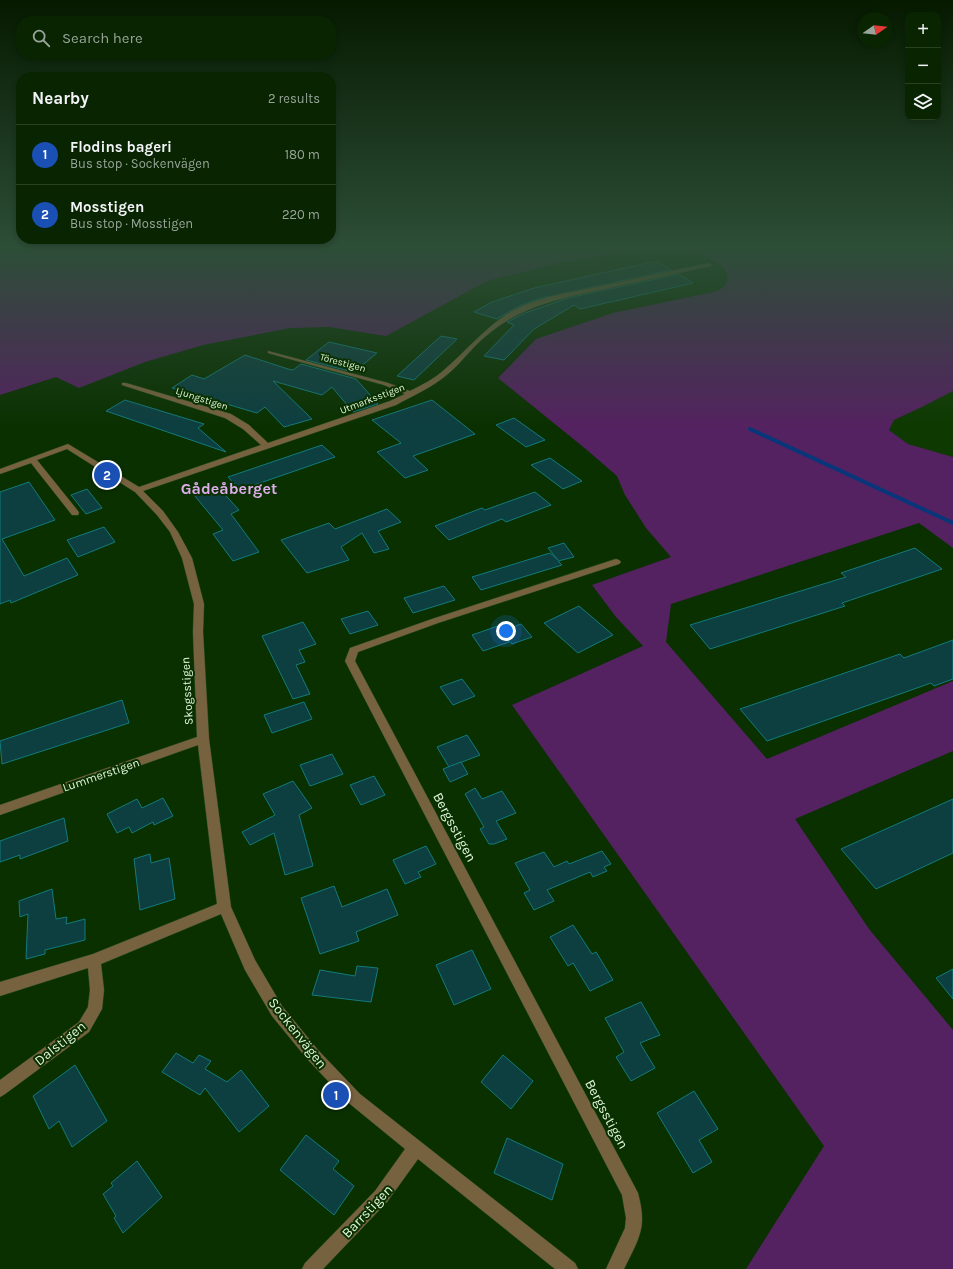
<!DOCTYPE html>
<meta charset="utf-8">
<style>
body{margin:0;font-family:Karla,sans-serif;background:#112c0a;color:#f1f3f6}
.controls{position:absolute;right:12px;top:12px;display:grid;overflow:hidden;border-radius:8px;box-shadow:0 2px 6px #0003}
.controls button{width:36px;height:36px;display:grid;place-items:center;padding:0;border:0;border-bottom:1px solid #294122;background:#082400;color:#f1f3f6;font:20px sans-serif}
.compass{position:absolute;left:857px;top:12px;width:36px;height:36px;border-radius:50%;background:#082400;box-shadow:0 2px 6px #0003;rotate:76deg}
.you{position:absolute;left:506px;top:631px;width:14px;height:14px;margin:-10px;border:3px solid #fff;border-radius:50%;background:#1a73e8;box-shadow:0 0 0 6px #1a73e833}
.badge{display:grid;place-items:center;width:26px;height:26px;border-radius:50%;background:#e88eff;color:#fff;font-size:13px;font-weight:700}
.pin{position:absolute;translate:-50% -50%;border:2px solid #fff;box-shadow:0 1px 4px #0006}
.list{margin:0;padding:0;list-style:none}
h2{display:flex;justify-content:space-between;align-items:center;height:52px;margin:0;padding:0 16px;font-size:17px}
h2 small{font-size:13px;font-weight:400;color:#98a499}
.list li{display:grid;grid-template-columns:26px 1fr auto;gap:12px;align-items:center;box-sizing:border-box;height:60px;padding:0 16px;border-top:1px solid #294122}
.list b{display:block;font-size:15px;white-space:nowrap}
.list p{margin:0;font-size:13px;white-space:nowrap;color:#98a499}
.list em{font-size:13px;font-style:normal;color:#98a499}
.icon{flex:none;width:22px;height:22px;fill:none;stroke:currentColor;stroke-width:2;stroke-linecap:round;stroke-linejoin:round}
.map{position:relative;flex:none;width:953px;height:1269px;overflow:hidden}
.search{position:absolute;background:#082400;box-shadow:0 2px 6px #0003;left:16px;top:16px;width:320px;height:44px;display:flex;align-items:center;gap:10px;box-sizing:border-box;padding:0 14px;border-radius:16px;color:#98a499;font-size:15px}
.panel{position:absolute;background:#082400;box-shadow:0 2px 6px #0003;left:16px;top:72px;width:320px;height:172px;border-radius:16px}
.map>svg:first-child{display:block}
.built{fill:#0e3900}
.green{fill:#542260}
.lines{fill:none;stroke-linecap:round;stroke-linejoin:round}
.stream{stroke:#09367a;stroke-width:4}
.building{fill:#0d3e40;stroke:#137a7e}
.minor-casing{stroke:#284c1e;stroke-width:1}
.minor{fill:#776240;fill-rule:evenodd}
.labels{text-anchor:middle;stroke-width:4;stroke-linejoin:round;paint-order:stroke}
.far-street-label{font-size:10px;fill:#dff5d9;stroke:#0a3000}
.street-label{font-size:12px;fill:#dff5d9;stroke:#0a3000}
.near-street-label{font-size:14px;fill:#dff5d9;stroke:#0a3000}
.district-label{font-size:16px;font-weight:bold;fill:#deadeb;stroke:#0a3000}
</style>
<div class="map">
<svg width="953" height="1269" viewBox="0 0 953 1269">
<rect width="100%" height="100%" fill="#0a3000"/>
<!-- built -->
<path class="built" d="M953 391V457L908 444 889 430 894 420 922 407Z"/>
<!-- green -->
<g class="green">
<path d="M0 250H637L564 262 487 281 386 336 329 327 290 328 203 345 145 362 79 388 56 377 0 395Z"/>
<path d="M686 250H953V391L922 407 894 420 889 430 908 444 953 457V548L919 523 671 604 666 642 767 759 953 681V751L795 819 869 929 953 1030V1269H746L824 1146 512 705 643 646 616 617 592 585 671 557 646 528 625 495 617 476 587 450 498 378 536 339 613 313 718 291C747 271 703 254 686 250Z"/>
</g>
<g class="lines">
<!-- stream -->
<path class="stream" d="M750 429 953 523"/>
</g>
<!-- building -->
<g class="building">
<path d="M657 261 671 270 538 299 517 307 497 319 474 312 492 302 534 288Z"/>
<path d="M679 274 693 283 580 309 574 305 534 329 504 360 484 356 514 325 507 322 525 313 568 298Z"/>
<path d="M441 336 457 339 414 380 397 376Z"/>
<path d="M329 342 377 353 360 367 340 362 349 371 306 360Z"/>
<path d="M245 355 288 369 293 370 301 364 356 379 378 404 353 412 332 387 322 395 273 381 312 419 284 427 265 407 257 413 172 388 192 375 204 379Z"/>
<path d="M125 400 204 424 198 428 226 452 106 411Z"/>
<path d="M432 400 475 434 413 456 428 470 405 478 377 452 401 443 372 420Z"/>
<path d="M514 418 545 440 526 447 496 425Z"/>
<path d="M322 445 335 457 240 490 228 477Z"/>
<path d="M550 458 582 481 563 489 531 465Z"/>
<path d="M29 482 55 520 2 539 24 576 67 558 78 575 11 603 10 600 0 604V492Z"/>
<path d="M218 487 239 510 231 514 259 552 233 561 213 534 223 530 194 495Z"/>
<path d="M87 489 102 508 86 514 71 495Z"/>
<path d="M535 492 551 505 506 522 502 519 449 540 435 526 482 508 485 510Z"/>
<path d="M387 509 401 522 378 531 389 549 374 553 362 533 341 547 349 560 307 573 281 540 329 523 335 529Z"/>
<path d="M104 527 115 542 78 557 67 540Z"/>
<path d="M564 543 574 557 558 561 562 565 481 590 472 577 550 553 558 560 548 548Z"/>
<path d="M915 548 942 569 842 603 845 606 710 649 690 625 846 577 841 573Z"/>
<path d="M444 586 455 600 413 613 404 598Z"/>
<path d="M579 606 613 635 578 653 544 623Z"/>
<path d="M368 611 378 625 350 634 341 619Z"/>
<path d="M303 622 316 644 299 650 305 662 296 665 310 694 293 699 262 636Z"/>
<path d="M521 624 532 637 512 644 505 636 509 642 483 651 472 635 498 626 502 631Z"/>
<path d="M953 640V679L934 686 931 683 767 741 740 709 900 654 904 658Z"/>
<path d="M462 679 475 696 453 705 440 687Z"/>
<path d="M122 700 129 723 2 764 0 741Z"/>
<path d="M304 702 312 719 272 733 264 715Z"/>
<path d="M467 735 480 755 449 767 437 747Z"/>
<path d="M332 754 343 774 310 786 300 765Z"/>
<path d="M461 762 468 774 450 782 443 769Z"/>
<path d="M374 776 385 795 361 805 350 785Z"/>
<path d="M293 781 312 808 299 815 313 866 285 875 274 833 250 845 242 832 275 815 263 794Z"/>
<path d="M475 788 482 799 502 791 516 813 496 821 507 839 494 844H489L480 829 484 827 465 794Z"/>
<path d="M163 798 173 816 154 825 153 822 132 833 129 827 117 833 107 814 137 799 142 808Z"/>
<path d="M953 799V853L876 889 841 849Z"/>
<path d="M64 818 68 841 20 859V855L0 862V841Z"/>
<path d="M426 846 436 864 418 872 421 877 405 884 393 860Z"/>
<path d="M602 851 611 864 604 867 607 871 593 877 590 872 547 890 554 901 534 910 524 893 530 890 515 863 544 852 554 867 567 861 569 864Z"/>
<path d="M150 854 151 863 169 858 175 899 140 910 134 859Z"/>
<path d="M334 886 342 907 387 889 398 915 356 932 359 941 320 954 301 898Z"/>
<path d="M52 889 56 919 67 917 66 924 85 919V940L45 950V954L26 959 28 914 20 917 19 901Z"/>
<path d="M573 925 592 954 596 952 613 980 590 991 573 963 568 966 550 937Z"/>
<path d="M472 950 491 989 454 1005 436 965Z"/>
<path d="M357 966 378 968 371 1002 312 995 320 970 355 976Z"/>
<path d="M953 969V999L936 978Z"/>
<path d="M641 1002 660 1035 640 1043 655 1068 631 1081 616 1057 624 1052 605 1018Z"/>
<path d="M176 1053 193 1063 199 1055 211 1061 205 1069 227 1082 241 1070 269 1106 239 1132 205 1088 200 1095 162 1072Z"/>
<path d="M503 1055 533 1081 511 1109 481 1082Z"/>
<path d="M75 1065 107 1121 72 1147 59 1121 49 1129 33 1096Z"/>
<path d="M694 1091 718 1129 699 1140 712 1162 693 1173 657 1113Z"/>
<path d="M306 1135 339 1161 333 1169 354 1186 334 1215 280 1170Z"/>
<path d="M507 1138 563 1164 552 1200 494 1173Z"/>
<path d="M137 1161 162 1197 123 1233 114 1218 116 1216 103 1194 113 1186 111 1183Z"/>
</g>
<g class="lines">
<defs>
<g id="minor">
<path d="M709 263 711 264V266L568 297C537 305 510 315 486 336 472 347 462 362 449 373 433 387 414 395 396 405L143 491 163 511 178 532 192 558 204 604 203 632 209 739 231 907 255 960 282 1006 318 1050 360 1094 575 1263 578 1269H555L418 1159 387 1202 323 1269H302L305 1263 375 1191 405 1149 350 1104 308 1060 272 1016 245 970 221 914 101 964 104 990 102 1009 89 1032 5 1094 0 1097V1080L79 1022 88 1007 90 990 88 968 0 996V982L93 954 217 904 198 745 0 815V805L197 737 193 632 194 604 182 558 170 532 157 515 135 492 67 449 37 460 78 511 79 513 78 515H72L31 463 0 474V469L68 444 139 487 261 445 243 429 225 418 122 385V383H126L231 414 249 425 268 443 390 401 405 394 384 385 268 353V351L388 383 410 391C422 385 434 379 444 370 465 352 483 330 507 314 533 298 567 293 596 287 634 279 671 271 709 263Z"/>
<path d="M616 559 619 560 621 562 619 564 438 623 358 652 355 661 638 1193C640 1201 642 1210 642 1218 643 1235 631 1254 624 1269H606L625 1228 626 1218 622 1195 345 661 350 648 432 619Z"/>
</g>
</defs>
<!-- minor casing -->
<use href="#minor" class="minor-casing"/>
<!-- minor -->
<use href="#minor" class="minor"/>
</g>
<!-- sky -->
<linearGradient id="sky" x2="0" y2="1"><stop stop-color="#061a00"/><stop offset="0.58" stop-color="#2d4e37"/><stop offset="1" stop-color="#2d4e37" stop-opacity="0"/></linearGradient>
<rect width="953" height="428" fill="url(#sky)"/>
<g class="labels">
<!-- far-street labels -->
<g class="far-street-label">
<text transform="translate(343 362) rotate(15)" y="4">Törestigen</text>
<text transform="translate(202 398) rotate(18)" y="4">Ljungstigen</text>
<text transform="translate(372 398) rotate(-21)" y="4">Utmarksstigen</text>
</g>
<!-- street labels -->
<g class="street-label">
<text transform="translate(187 691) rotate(-93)" y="4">Skogsstigen</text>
<text transform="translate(101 775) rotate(-19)" y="4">Lummerstigen</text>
</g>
<!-- near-street labels -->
<g class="near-street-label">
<text transform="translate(455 827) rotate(62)" y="5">Bergsstigen</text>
<text transform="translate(298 1033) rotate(52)" y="5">Sockenvägen</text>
<text transform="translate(60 1043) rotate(-39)" y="5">Dalstigen</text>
<text transform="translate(607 1114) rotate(62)" y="5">Bergsstigen</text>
<text transform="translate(367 1211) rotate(-47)" y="5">Barrstigen</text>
</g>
<!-- district labels -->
<g class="district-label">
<text x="229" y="494">Gådeåberget</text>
</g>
</g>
</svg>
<div class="controls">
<button>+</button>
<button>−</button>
<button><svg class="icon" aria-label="layers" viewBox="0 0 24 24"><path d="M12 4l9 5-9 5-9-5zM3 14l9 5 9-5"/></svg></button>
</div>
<svg class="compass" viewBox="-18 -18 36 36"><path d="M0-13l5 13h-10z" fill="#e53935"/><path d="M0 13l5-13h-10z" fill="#98a499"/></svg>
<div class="you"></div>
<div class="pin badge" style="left:336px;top:1095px;background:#1a4fb4">1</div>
<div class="pin badge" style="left:107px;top:475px;background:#1a4fb4">2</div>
<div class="search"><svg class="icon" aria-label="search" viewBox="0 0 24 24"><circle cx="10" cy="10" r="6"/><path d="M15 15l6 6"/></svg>Search here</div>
<section class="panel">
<h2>Nearby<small>2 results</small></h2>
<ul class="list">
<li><span class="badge" style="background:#1a4fb4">1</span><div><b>Flodins bageri</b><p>Bus stop · Sockenvägen</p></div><em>180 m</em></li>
<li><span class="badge" style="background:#1a4fb4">2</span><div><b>Mosstigen</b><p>Bus stop · Mosstigen</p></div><em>220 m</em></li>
</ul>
</section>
</div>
